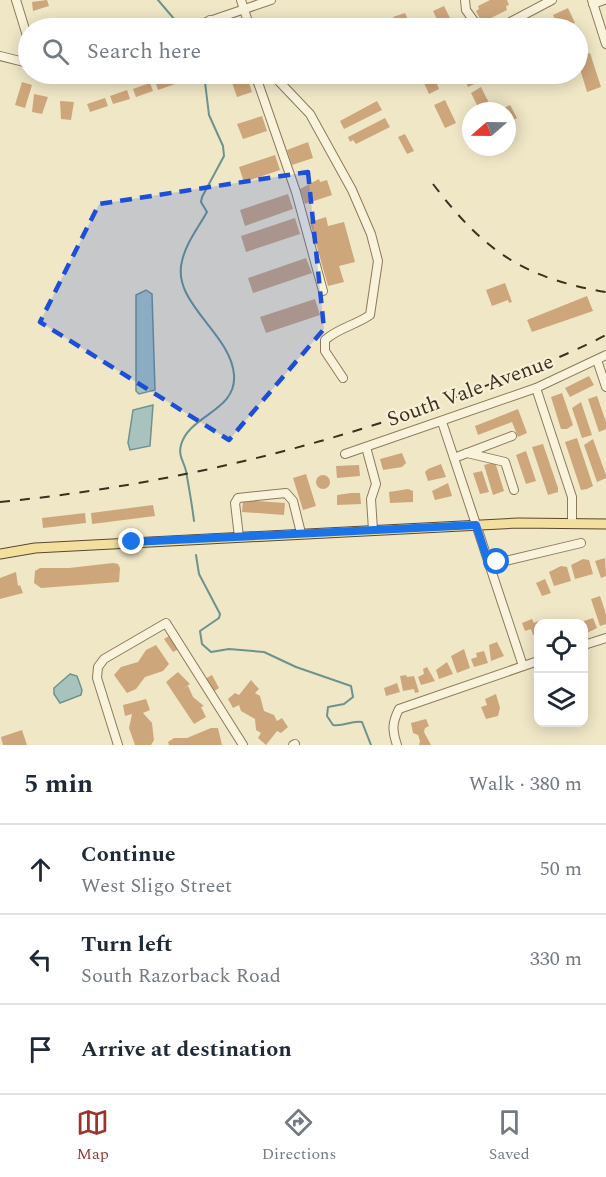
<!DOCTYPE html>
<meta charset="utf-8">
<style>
body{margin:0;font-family:Spectral,serif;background:#f2f2f3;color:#1f2937}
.controls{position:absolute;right:18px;bottom:18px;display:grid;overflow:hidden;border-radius:12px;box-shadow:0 3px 15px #0003}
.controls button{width:54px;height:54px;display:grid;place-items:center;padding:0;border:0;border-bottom:2px solid #e0e1e3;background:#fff;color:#1f2937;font:30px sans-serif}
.compass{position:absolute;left:462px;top:102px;width:54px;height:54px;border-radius:50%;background:#fff;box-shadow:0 3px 15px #0003;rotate:250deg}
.stop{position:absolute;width:18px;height:18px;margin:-14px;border:4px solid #1a73e8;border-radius:50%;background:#fff}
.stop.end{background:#1a73e8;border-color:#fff;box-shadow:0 2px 6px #0008}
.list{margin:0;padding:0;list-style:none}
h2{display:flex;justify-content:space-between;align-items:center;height:78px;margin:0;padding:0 24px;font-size:26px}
h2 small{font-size:20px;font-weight:400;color:#747a83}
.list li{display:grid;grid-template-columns:39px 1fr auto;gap:18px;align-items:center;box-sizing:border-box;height:90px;padding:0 24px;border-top:2px solid #e0e1e3}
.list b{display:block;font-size:22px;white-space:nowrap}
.list p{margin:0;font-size:20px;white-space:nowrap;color:#747a83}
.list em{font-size:20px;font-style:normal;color:#747a83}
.icon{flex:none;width:33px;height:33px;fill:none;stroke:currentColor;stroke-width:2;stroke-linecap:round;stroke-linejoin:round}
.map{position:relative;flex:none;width:606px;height:745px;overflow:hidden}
.search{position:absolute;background:#fff;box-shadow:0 3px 15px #0003;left:18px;right:18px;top:18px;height:66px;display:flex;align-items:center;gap:15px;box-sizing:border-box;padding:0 21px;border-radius:33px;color:#747a83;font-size:22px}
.sheet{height:348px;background:#fff}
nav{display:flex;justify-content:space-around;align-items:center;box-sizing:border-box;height:84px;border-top:2px solid #e0e1e3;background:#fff;font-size:16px;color:#747a83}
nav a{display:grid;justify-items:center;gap:3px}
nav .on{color:#9c342a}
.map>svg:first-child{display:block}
.water{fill:#a8c3be;stroke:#6e928d;stroke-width:1.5}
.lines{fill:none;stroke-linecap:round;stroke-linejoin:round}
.stream{stroke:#6e928d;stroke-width:2}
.building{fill:#cea67c}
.minor-casing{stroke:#8c7a5c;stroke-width:10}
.major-casing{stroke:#5a4730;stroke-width:11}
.minor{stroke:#faf3db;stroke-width:8}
.major{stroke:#f3e09f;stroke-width:9}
.rail{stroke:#3c3020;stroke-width:2;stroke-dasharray:10 10;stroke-linecap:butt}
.route{stroke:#1a73e8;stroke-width:8}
.marked{fill:#1d4ed8;fill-opacity:0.2;stroke:#1d4ed8;stroke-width:4.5;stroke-dasharray:12 8;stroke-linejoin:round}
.labels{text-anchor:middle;stroke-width:4.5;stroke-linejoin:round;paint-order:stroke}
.street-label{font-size:21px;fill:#3c3020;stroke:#f7f0d7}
</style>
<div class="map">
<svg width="606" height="745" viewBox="0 0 606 745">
<rect width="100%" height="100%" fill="#f0e7c7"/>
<!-- water -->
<g class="water">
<path d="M146 290 152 294 155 390 139 394 136 391V295Z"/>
<path d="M153 405 150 446 130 450 128 443 133 410Z"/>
<path d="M70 674 77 676 82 690 81 695 60 703 54 694V688Z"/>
</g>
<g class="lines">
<!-- stream -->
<g class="stream">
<path d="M158 0 181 27"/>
<path d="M194 521C192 504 189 488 186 471 184 462 178 456 181 445 189 415 237 411 234 375 231 333 171 303 182 261 186 243 198 228 207 212L201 202 202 197 224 156 223 146 209 115 204 74"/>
<path d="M196 555 199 574 220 614 219 618 200 631 202 644 211 652 229 649 264 652 296 667 351 686 353 697 344 704 328 707 327 716 333 725C344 727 351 720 362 722L371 745"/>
</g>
</g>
<!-- building -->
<g class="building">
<path d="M47 0 49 6 33 11 32 2Z"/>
<path d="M490 0H507L509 5 506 6 507 10 485 21 483 18 480 19 476 11 479 9 478 6Z"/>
<path d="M444 6 455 28H441L433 11Z"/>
<path d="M568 8 575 23 559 28 553 15Z"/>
<path d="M405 13 412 28H399L396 26 393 17Z"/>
<path d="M547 18 553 28H527Z"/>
<path d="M590 53 601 87 587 92 578 62 581 56Z"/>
<path d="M229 74H246L252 92 237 97Z"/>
<path d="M420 74H433L439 89 429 94Z"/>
<path d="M462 74H475L479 82 468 87Z"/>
<path d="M173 75 175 84 158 90 155 81Z"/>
<path d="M22 82 32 85 25 108 15 105Z"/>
<path d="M150 83 153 91 136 97 133 89Z"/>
<path d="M481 87 489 103 478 107 471 93Z"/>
<path d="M127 90 130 99 113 104 110 96Z"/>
<path d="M34 94 48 97 42 114 32 112Z"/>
<path d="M105 98 108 106 90 112 87 104Z"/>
<path d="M445 100 456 123 445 128 434 105Z"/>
<path d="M60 101 74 102 71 120 61 119Z"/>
<path d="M377 101 382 110 344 129 340 121Z"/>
<path d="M510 105 517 118 511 121 504 108Z"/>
<path d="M262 116 267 131 243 139 237 124Z"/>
<path d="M385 118 390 127 356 144 353 140 350 142 348 137Z"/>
<path d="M405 134 414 151 407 154 398 137Z"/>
<path d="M308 142 313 158 292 165 287 150Z"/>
<path d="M275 155 280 170 244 182 239 167Z"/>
<path d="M319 179 320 182 327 180 332 195 305 204 300 189Z"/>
<path d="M288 194 293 209 245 226 240 210Z"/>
<path d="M326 217 328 226 344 222 355 262 339 266 344 282 328 286 310 222Z"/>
<path d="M295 218 300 234 246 252 241 236Z"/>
<path d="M306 258 312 273 253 293 248 278Z"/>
<path d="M505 283 512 302 509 303 508 300 492 306 486 290Z"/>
<path d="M587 296 593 311 532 332 527 320Z"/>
<path d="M315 299 320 315 266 333 260 317Z"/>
<path d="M589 376 594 385 570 397 565 388Z"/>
<path d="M562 393 573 425 567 429H561L551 397Z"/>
<path d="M597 396 606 422V429L599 432 588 399Z"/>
<path d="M581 402 592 435 582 438 572 408Z"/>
<path d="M518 409 527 433 518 437 512 422 478 435 475 426Z"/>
<path d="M577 438 593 486 587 489 581 490 565 442Z"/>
<path d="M593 439 606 475V478L597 482 584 445Z"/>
<path d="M543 444 558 488V492L548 495 532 447Z"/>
<path d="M526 451 536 481 526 484 516 455Z"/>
<path d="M402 453 406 463 402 467 383 470 380 459Z"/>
<path d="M495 462 504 491 493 495 484 465Z"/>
<path d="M441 464 446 477 428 481 425 472 428 469Z"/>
<path d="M359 465 360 476 337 478 336 466Z"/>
<path d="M482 471 489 492 480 494 473 473Z"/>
<path d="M306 474 316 506 303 510 293 478Z"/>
<circle cx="323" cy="482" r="7"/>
<path d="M448 483 452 496 435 500 432 491Z"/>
<path d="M408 489 413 491V502L390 503 389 492Z"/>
<path d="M351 493H360L361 504 337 505V495Z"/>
<path d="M243 500 285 503 284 515 242 512Z"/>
<path d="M153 505 155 516 92 524 91 513Z"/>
<path d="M85 513 86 523 43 528 42 518Z"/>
<path d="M605 558 606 576 601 578 595 561Z"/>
<path d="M583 559 589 560 593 574 575 579 571 565Z"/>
<path d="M113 563 118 564 120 568 119 582 41 588 34 583 35 571 40 568H69Z"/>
<path d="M561 566 567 567 571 581 554 586 549 572Z"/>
<path d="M16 572 18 586 20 585 23 593 0 599V578Z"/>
<path d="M545 579 551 593 542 596 536 583Z"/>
<path d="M600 596 606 614V624L600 626 591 599Z"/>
<path d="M593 618 597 628 585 634 584 621Z"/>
<path d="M532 619 534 623 538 621V633L533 635 531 629 525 631 522 623Z"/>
<path d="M171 635 179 649 173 652 164 639Z"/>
<path d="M497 642 504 656 491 661 489 645Z"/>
<path d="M156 645 169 664 163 671 145 677 136 689 127 693 114 675 121 667 138 662 146 650Z"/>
<path d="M464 649 470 668 457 673 451 656Z"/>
<path d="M484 651 488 663 474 667 471 659 477 657 476 653Z"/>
<path d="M447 662 453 674 439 679 436 670Z"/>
<path d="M427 667 435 681 421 685 418 677 424 674 423 669Z"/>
<path d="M178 672 190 684 183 689 188 686 193 697 204 706 201 707 206 717 194 724 166 682Z"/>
<path d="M212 675 219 688 213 692 205 679Z"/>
<path d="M406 675 407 677 414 676 419 692 415 693 414 689 403 691 400 676Z"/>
<path d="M251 680 259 689 255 693 260 696 264 711 274 715 277 721 282 718 288 727 281 733 277 731 266 745 258 738 261 733 256 730 255 719 241 711 239 705 233 708 228 699 235 693 239 695Z"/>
<path d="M397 683 400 692 386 696 384 688Z"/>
<path d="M496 694 500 708 498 716 486 719 481 707 487 705 485 699Z"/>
<path d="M146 699 150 710 143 713 152 723 154 740 151 745H135L129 728 132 714 125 716 123 705Z"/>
<path d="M426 719 429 726 425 728 424 732 431 745H419L420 741 418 735 413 733 411 723Z"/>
<path d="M211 728H218L222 745H169L168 742 174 738H187Z"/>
<path d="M22 730 27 745H3L1 737Z"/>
</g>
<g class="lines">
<defs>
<g id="minor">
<path d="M16 0 28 39"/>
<path d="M241 0 250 28"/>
<path d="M465 0 466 10 479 28"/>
<path d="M592 0 606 44"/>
<path d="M593 4 604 0"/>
<path d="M210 20 216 28"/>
<path d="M189 28 271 0"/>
<path d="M499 28 552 0"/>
<path d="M0 56 28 63"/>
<path d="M255 74 296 192 323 291"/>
<path d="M272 74 310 114 352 190 371 234 378 261 370 315C356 325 338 328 325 340V351L343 378"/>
<path d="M597 360 606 387"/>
<path d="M536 388 572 497V522"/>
<path d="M442 422 523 666"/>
<path d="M366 447 376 484 371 499 373 530"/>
<path d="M467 453 505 462 514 490"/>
<path d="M345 454 536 388 606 355"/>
<path d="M454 458 512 436"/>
<path d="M239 537 235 503 238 498 286 493 293 501 301 533"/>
<path d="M489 565 581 543"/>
<path d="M584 645 606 638"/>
<path d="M118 745 97 678 98 667 104 659 166 623 243 745"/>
<path d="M293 745 295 744"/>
<path d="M397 745C392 730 392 723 399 709L538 661"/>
</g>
<path id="major" d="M0 554 35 548 518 523 606 524"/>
</defs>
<!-- minor casing -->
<use href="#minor" class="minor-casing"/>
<!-- major casing -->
<use href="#major" class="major-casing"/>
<!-- minor -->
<use href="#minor" class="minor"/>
<!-- major -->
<use href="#major" class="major"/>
<!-- rail -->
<g class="rail">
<path d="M433 184C484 251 523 278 606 292"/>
<path d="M0 502C164 486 326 447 480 388 523 372 566 356 606 335"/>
</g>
</g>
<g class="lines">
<!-- route -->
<path class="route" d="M132 542 476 525 489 565 497 562"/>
</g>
<!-- marked area -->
<path class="marked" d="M308 172 324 329 229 440 40 322 99 204Z"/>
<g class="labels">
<!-- street labels -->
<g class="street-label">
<text transform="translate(470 390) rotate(-20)" y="7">South Vale Avenue</text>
</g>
</g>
</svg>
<div class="controls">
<button><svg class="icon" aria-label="locate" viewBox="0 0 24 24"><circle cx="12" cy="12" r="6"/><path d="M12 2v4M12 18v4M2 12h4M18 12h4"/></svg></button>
<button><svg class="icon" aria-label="layers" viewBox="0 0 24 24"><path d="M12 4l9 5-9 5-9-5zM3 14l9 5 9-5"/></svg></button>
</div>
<svg class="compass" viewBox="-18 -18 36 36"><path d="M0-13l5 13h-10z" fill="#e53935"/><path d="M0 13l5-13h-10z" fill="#747a83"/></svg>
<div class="stop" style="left:497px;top:562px"></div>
<div class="stop end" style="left:132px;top:542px"></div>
<div class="search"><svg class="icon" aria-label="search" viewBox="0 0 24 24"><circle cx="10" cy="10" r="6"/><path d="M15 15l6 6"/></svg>Search here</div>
</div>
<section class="sheet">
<h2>5 min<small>Walk · 380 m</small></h2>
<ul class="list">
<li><svg class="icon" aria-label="ahead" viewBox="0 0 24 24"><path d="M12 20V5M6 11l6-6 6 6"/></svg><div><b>Continue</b><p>West Sligo Street</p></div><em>50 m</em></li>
<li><svg class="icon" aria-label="left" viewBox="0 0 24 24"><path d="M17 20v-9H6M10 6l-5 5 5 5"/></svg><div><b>Turn left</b><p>South Razorback Road</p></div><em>330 m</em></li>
<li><svg class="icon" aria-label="arrive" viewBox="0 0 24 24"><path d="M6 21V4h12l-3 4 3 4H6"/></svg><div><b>Arrive at destination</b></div></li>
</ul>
</section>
<nav>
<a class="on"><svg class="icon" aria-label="map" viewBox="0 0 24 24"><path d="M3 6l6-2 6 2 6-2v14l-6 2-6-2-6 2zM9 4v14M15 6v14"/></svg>Map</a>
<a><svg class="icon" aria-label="directions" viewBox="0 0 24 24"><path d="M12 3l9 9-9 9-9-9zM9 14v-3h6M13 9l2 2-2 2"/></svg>Directions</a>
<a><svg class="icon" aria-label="saved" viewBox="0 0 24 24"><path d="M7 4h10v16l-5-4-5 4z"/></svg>Saved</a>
</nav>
